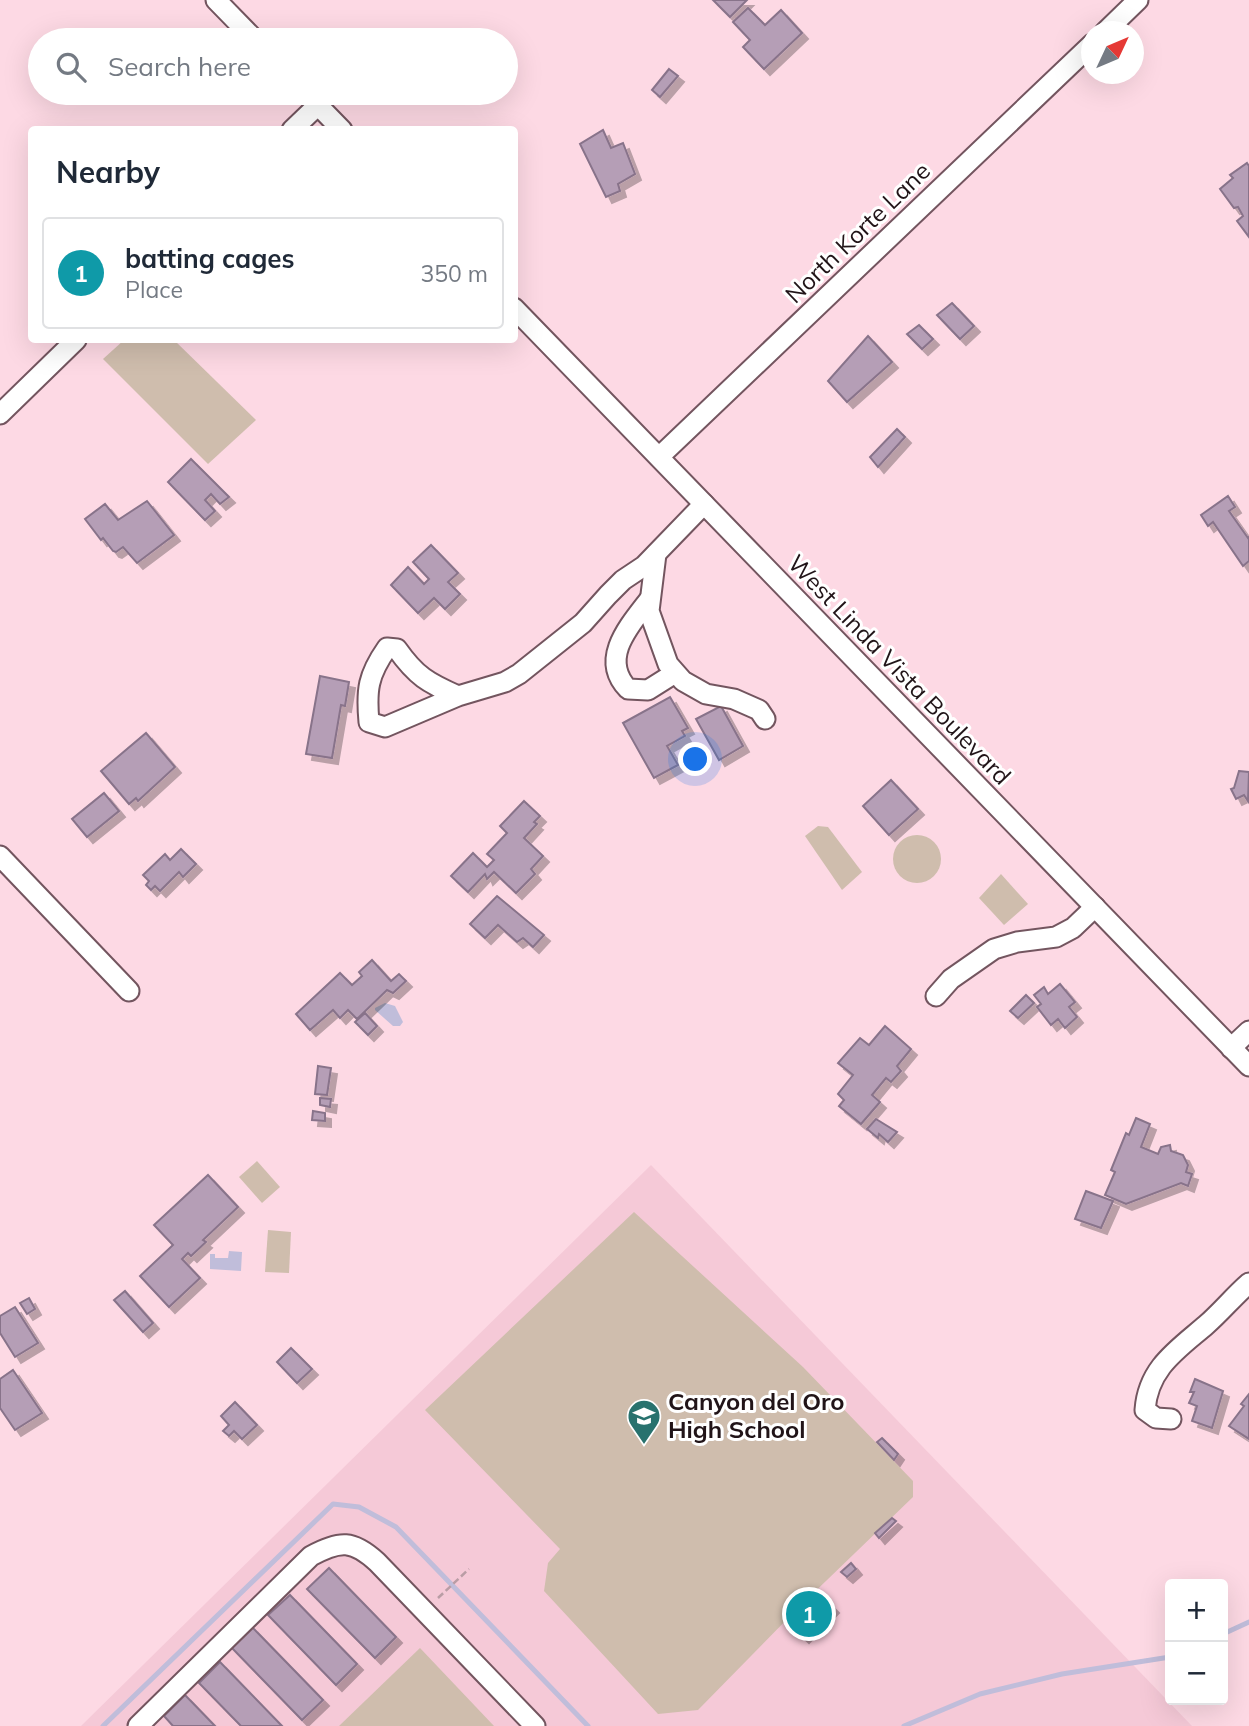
<!DOCTYPE html>
<meta charset="utf-8">
<style>
body{margin:0;font-family:Mulish,sans-serif;background:#f6f6f7;color:#1f2937}
.controls{position:absolute;right:21px;bottom:21px;display:grid;overflow:hidden;border-radius:7px;box-shadow:0 7px 28px #0002}
.controls button{width:63px;height:63px;display:grid;place-items:center;padding:0;border:0;border-bottom:2px solid #e0e1e3;background:#fff;color:#1f2937;font:35px sans-serif}
.compass{position:absolute;left:1081px;top:21px;width:63px;height:63px;border-radius:50%;background:#fff;box-shadow:0 7px 28px #0002;rotate:46deg}
.you{position:absolute;left:696px;top:760px;width:24px;height:24px;margin:-18px;border:5px solid #fff;border-radius:50%;background:#1a73e8;box-shadow:0 0 0 10px #1a73e833}
.badge{display:grid;place-items:center;width:46px;height:46px;border-radius:50%;background:#28726e;color:#fff;font-size:23px;font-weight:700}
.pin{position:absolute;translate:-50% -50%;border:4px solid #fff;box-shadow:0 2px 7px #0006}
.list{margin:0;padding:0;list-style:none}
h2{display:flex;justify-content:space-between;align-items:center;height:91px;margin:0;padding:0 28px;font-size:30px}
h2 small{font-size:23px;font-weight:400;color:#747a83}
.list li{display:grid;grid-template-columns:46px 1fr auto;gap:21px;align-items:center;box-sizing:border-box;height:112px;margin:0 14px 14px;padding:0 14px;border:2px solid #e0e1e3;border-radius:7px}
.list b{display:block;font-size:26px;white-space:nowrap}
.list p{margin:0;font-size:23px;white-space:nowrap;color:#747a83}
.list em{font-size:23px;font-style:normal;color:#747a83}
.icon{flex:none;width:38px;height:38px;fill:none;stroke:currentColor;stroke-width:2;stroke-linecap:round;stroke-linejoin:round}
.map{position:relative;flex:none;width:1249px;height:1726px;overflow:hidden}
.search{position:absolute;background:#fff;box-shadow:0 7px 28px #0002;left:28px;top:28px;width:490px;height:77px;display:flex;align-items:center;gap:18px;box-sizing:border-box;padding:0 24px;border-radius:38px;color:#747a83;font-size:26px}
.panel{position:absolute;background:#fff;box-shadow:0 7px 28px #0002;left:28px;top:126px;width:490px;height:217px;border-radius:7px}
.map>svg:first-child{display:block}
.built{fill:#f5c9d7}
.green{fill:#cfbdad}
.water{fill:#c0bdda}
.lines{fill:none;stroke-linecap:round;stroke-linejoin:round}
.stream{stroke:#c0bdda;stroke-width:5}
.building{fill:#b59eb6;stroke:#88738a;stroke-width:2;filter:url(#shadow)}
.minor-casing{stroke:#73555f;stroke-width:23}
.path{stroke:#b99da5;stroke-width:2.5;stroke-dasharray:7 3.5;stroke-linecap:butt}
.minor{stroke:#fff;stroke-width:19}
.labels{text-anchor:middle;stroke-width:6;stroke-linejoin:round;paint-order:stroke}
.street-label{font-size:24px;fill:#211418;stroke:#fff}
.poi-label{font-size:24px;font-weight:bold;fill:#211418;stroke:#fff;text-anchor:start}
</style>
<div class="map">
<svg width="1249" height="1726" viewBox="0 0 1249 1726">
<defs>
<filter id="shadow"><feDropShadow dx="6" dy="6" stdDeviation="0" flood-color="#0004"/></filter>
</defs>
<rect width="100%" height="100%" fill="#fdd9e4"/>
<!-- built -->
<path class="built" d="M651 1165 1192 1726H81Z"/>
<!-- green -->
<g class="green">
<path d="M124 340H174L256 420 208 464 103 359Z"/>
<path d="M818 826 828 827 862 872 842 890 805 836Z"/>
<circle cx="917" cy="859" r="24"/>
<path d="M1001 874 1028 904 1004 925 979 898Z"/>
<path d="M257 1161 280 1187 262 1203 239 1177Z"/>
<path d="M634 1212 803 1367 913 1481V1497L798 1608 698 1710 658 1714 544 1591 548 1563 560 1549 425 1410Z"/>
<path d="M268 1230 291 1232 289 1273 265 1272Z"/>
<path d="M420 1648 494 1726H339Z"/>
</g>
<!-- water -->
<g class="water">
<path d="M385 1003 395 1006 403 1022 400 1026H393L375 1010V1008Z"/>
<path d="M229 1251 242 1252 241 1271 210 1269V1254H215V1258H228Z"/>
</g>
<g class="lines">
<!-- stream -->
<g class="stream">
<path d="M1223 1634 1249 1622"/>
<path d="M103 1726 333 1504 359 1507 396 1527 588 1726"/>
<path d="M904 1726 980 1694 1062 1674 1170 1657"/>
</g>
</g>
<!-- building -->
<g class="building">
<path d="M713 0H747L730 17Z"/>
<path d="M748 8 765 25 781 10 802 33 764 69 743 47 750 40 733 22Z"/>
<path d="M669 69 678 76 660 97 652 90Z"/>
<path d="M603 130 611 148 623 143 635 174 618 184 620 191 606 197 580 144Z"/>
<path d="M1247 163 1249 166V237L1237 221 1243 216 1238 207 1234 208 1220 189 1233 178 1230 175Z"/>
<path d="M952 303 974 326 960 339 937 315Z"/>
<path d="M919 325 933 339 922 349 907 334Z"/>
<path d="M868 336 892 362 847 402 828 381Z"/>
<path d="M897 429 905 437 878 467 870 457Z"/>
<path d="M191 459 229 497 220 504 211 494 205 500 215 511 205 520 168 482Z"/>
<path d="M1228 496 1235 507 1229 511 1248 538 1249 537V561L1243 566 1213 522 1208 526 1201 515Z"/>
<path d="M147 501 174 535 137 563 123 547 116 552 113 551 103 538 101 540 85 519 105 504 118 520Z"/>
<path d="M431 545 458 573 448 582 460 594 445 609 434 598 418 613 391 585 408 567 424 584 429 579 413 562Z"/>
<path d="M320 676 349 682 345 706 341 705 332 758 306 754Z"/>
<path d="M670 697 688 728 682 731 685 736 667 746 678 765 654 778 623 723Z"/>
<path d="M721 706 743 746 719 760 696 719Z"/>
<path d="M146 733 175 767 138 801 136 798 129 804 101 771Z"/>
<path d="M1239 771 1249 772 1248 801 1244 795 1236 799 1231 789 1234 788Z"/>
<path d="M891 780 918 809 889 835 863 806Z"/>
<path d="M104 793 119 811 87 837 72 819Z"/>
<path d="M524 801 540 816 534 822 537 824 524 838 543 856 531 869 535 874 516 893 494 872 487 879 485 874 468 892 451 876 473 853 487 867 494 860 487 854 507 833 500 826Z"/>
<path d="M181 849 196 864 183 877 179 872 160 891 155 886 151 890 146 885 149 881 143 875 165 854 170 860Z"/>
<path d="M497 896 544 935 533 947 523 938 517 942 498 925 485 938 470 924Z"/>
<path d="M372 960 391 981 399 974 406 981 393 993 387 990 357 1019 348 1010 340 1018 333 1010 310 1030 296 1014 340 973 352 985 362 976 359 972Z"/>
<path d="M1060 984 1075 1002 1069 1007 1077 1017 1065 1028 1058 1019 1051 1025 1037 1007 1041 1004 1034 995 1044 987 1048 994Z"/>
<path d="M1026 995 1034 1003 1018 1018 1010 1011Z"/>
<path d="M365 1013 377 1026 368 1035 355 1022Z"/>
<path d="M885 1026 911 1049 897 1066 901 1071 891 1082 886 1078 872 1095 880 1102 861 1124 839 1106 844 1100 838 1094 853 1075 838 1063 860 1038 869 1045Z"/>
<path d="M318 1066 331 1068 327 1095 315 1094Z"/>
<path d="M320 1098 331 1099 330 1107 320 1105Z"/>
<path d="M313 1111 325 1113V1121L312 1120Z"/>
<path d="M1136 1118 1150 1124 1141 1147 1158 1154 1161 1147 1170 1145 1171 1151 1183 1155 1188 1165 1186 1172 1192 1174 1188 1186 1181 1183 1126 1204 1105 1195 1115 1172 1111 1170 1126 1133 1129 1135Z"/>
<path d="M876 1119 897 1132 888 1142 879 1134 878 1138 867 1129Z"/>
<path d="M208 1175 238 1207 203 1240 206 1242 191 1256 188 1253 182 1259 200 1278 169 1307 140 1276 173 1245 154 1225Z"/>
<path d="M1086 1191 1113 1201 1101 1228 1075 1219Z"/>
<path d="M125 1291 153 1323 143 1332 114 1300Z"/>
<path d="M29 1298 35 1309 27 1314 20 1303Z"/>
<path d="M15 1307 38 1343 15 1357 0 1333V1316Z"/>
<path d="M291 1348 312 1369 297 1383 277 1362Z"/>
<path d="M13 1370 42 1413 15 1430 0 1408V1379Z"/>
<path d="M1195 1379 1223 1391 1212 1428 1192 1421 1197 1406 1189 1403 1194 1392H1190Z"/>
<path d="M1249 1394V1439L1229 1426 1244 1406 1241 1404Z"/>
<path d="M235 1402 257 1425 242 1439 234 1431 229 1436 223 1431 229 1425 221 1416Z"/>
<path d="M882 1438 898 1454 894 1460 877 1442Z"/>
<path d="M892 1518 896 1521 879 1538 875 1533Z"/>
<path d="M851 1563 856 1569 847 1577 841 1572Z"/>
<path d="M329 1568 396 1637 375 1658 307 1589Z"/>
<path d="M816 1590 833 1607 803 1637 785 1620Z"/>
<path d="M290 1595 357 1664 336 1685 268 1615Z"/>
<path d="M252 1627 323 1700 302 1720 231 1647Z"/>
<path d="M220 1662 282 1726H241L199 1683Z"/>
<path d="M185 1695 215 1726H173L164 1716Z"/>
</g>
<g class="lines">
<defs>
<g id="minor">
<path d="M216 0 255 40"/>
<path d="M1105 32 1138 0"/>
<path d="M306 93 342 130"/>
<path d="M292 130 318 105"/>
<path d="M514 308 1249 1066"/>
<path d="M0 414 76 340"/>
<path d="M659 457 1092 44"/>
<path d="M656 554 649 611 668 664 683 681 706 694 734 699 759 710 765 719"/>
<path d="M649 600C629 626 599 659 628 689L648 690 675 673"/>
<path d="M458 696C428 683 416 676 397 649L387 648C368 675 366 690 369 722L385 727 458 696 505 682 519 674 583 623 608 595 623 580 644 566 704 504"/>
<path d="M0 856 129 991"/>
<path d="M936 996 951 979 994 949 1017 942 1056 937 1073 928 1095 907"/>
<path d="M1231 1048 1249 1031"/>
<path d="M1171 1419 1156 1418 1145 1410C1148 1368 1177 1350 1206 1325 1221 1312 1234 1296 1249 1283"/>
<path d="M138 1726 311 1556C340 1540 353 1540 377 1562L535 1726"/>
</g>
</defs>
<!-- minor casing -->
<use href="#minor" class="minor-casing"/>
<!-- path -->
<path class="path" d="M438 1598 469 1569"/>
<!-- minor -->
<use href="#minor" class="minor"/>
</g>
<!-- icons -->
<defs>
<symbol id="school-pin" viewBox="-11 -11 22 30"><path d="M0 17L-7.5 6A9.5 9.5 0 1 1 7.5 6Z" fill="#28726e" stroke="#fff"/><path d="M0-5L7-2L0 1L-7-2ZM-4 1L0 2.5L4 1V4Q0 6-4 4Z" fill="#fff"/></symbol>
</defs>
<g fill-rule="evenodd">
<use href="#school-pin" x="625" y="1397" width="38" height="52"/>
</g>
<g class="labels">
<!-- street labels -->
<g class="street-label">
<text transform="translate(858 233) rotate(-44)" y="8">North Korte Lane</text>
<text transform="translate(899 670) rotate(46)" y="8">West Linda Vista Boulevard</text>
</g>
<!-- poi labels -->
<g class="poi-label">
<text x="668" y="1410">Canyon del Oro<tspan x="668" dy="28">High School</tspan></text>
</g>
</g>
</svg>
<div class="controls">
<button>+</button>
<button>−</button>
</div>
<svg class="compass" viewBox="-18 -18 36 36"><path d="M0-13l5 13h-10z" fill="#e53935"/><path d="M0 13l5-13h-10z" fill="#747a83"/></svg>
<div class="you"></div>
<div class="pin badge" style="left:809px;top:1614px;background:#0f9aa8">1</div>
<div class="search"><svg class="icon" aria-label="search" viewBox="0 0 24 24"><circle cx="10" cy="10" r="6"/><path d="M15 15l6 6"/></svg>Search here</div>
<section class="panel">
<h2>Nearby<small></small></h2>
<ul class="list">
<li><span class="badge" style="background:#0f9aa8">1</span><div><b>batting cages</b><p>Place</p></div><em>350 m</em></li>
</ul>
</section>
</div>
